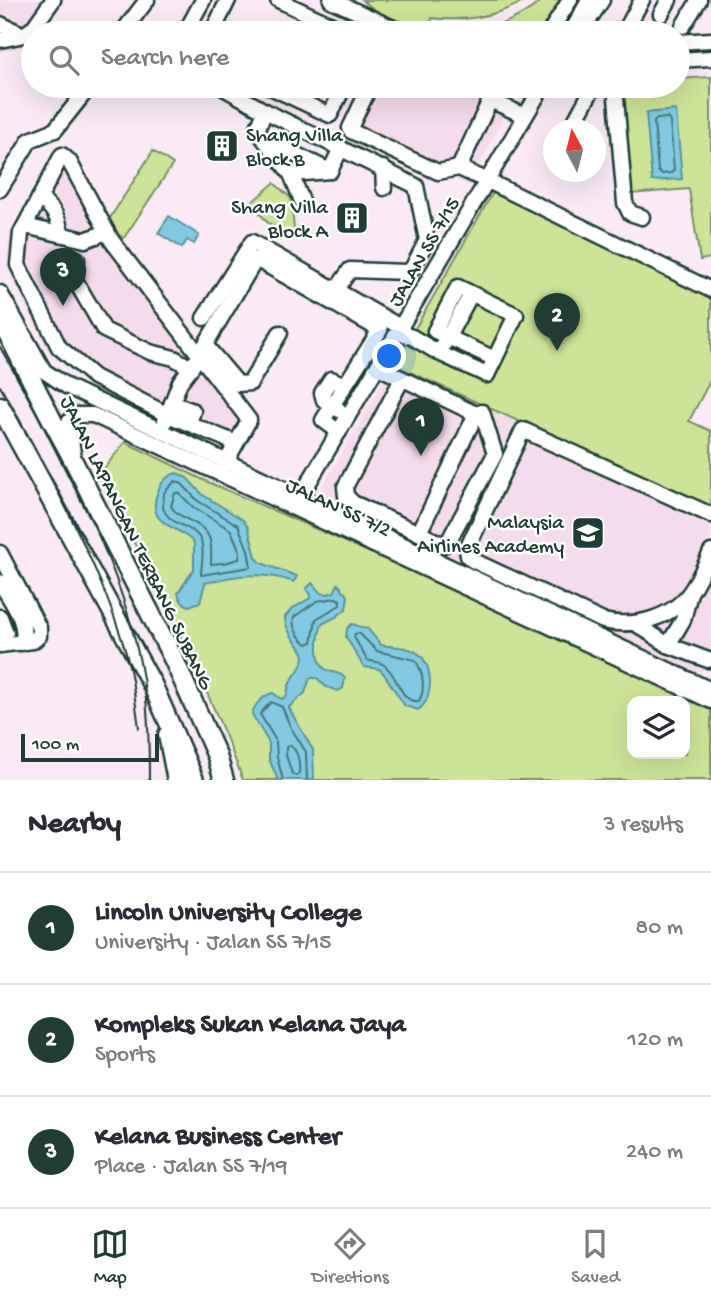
<!DOCTYPE html>
<meta charset="utf-8">
<style>
body{margin:0;font-family:"Gochi Hand",sans-serif;background:#f7f7f7;color:#2b2b33}
.controls{position:absolute;right:21px;bottom:21px;display:grid;overflow:hidden;border-radius:14px;box-shadow:0 7px 28px #0002}
.controls button{width:63px;height:63px;display:grid;place-items:center;padding:0;border:0;border-bottom:2px solid #e1e1e2;background:#fff;color:#2b2b33;font:35px sans-serif}
.compass{position:absolute;left:543px;top:119px;width:63px;height:63px;border-radius:50%;background:#fff;box-shadow:0 7px 28px #0002;rotate:353deg}
.scale{position:absolute;left:21px;bottom:18px;width:138px;box-sizing:border-box;padding-left:7px;border:4px solid #1f3d34;border-top:0;font-size:19px;line-height:24px;white-space:nowrap;color:#1f3d34;-webkit-text-stroke:5px #fff;paint-order:stroke}
.you{position:absolute;left:390px;top:357px;width:24px;height:24px;margin:-18px;border:5px solid #fff;border-radius:50%;background:#1a73e8;box-shadow:0 0 0 10px #1a73e833}
.badge{display:grid;place-items:center;width:46px;height:46px;border-radius:50%;background:#1f3d34;color:#fff;font-size:23px;font-weight:700}
.pin{position:absolute;translate:-50% -58px;filter:drop-shadow(0 2px 4px #0008)}
.pin::after{content:'';position:absolute;top:37px;width:24px;height:21px;background:inherit;clip-path:polygon(0 0,100% 0,50% 100%)}
.list{margin:0;padding:0;list-style:none}
h2{display:flex;justify-content:space-between;align-items:center;height:91px;margin:0;padding:0 28px;font-size:30px}
h2 small{font-size:23px;font-weight:400;color:#7c7c81}
.list li{display:grid;grid-template-columns:46px 1fr auto;gap:21px;align-items:center;box-sizing:border-box;height:112px;padding:0 28px;border-top:2px solid #e1e1e2}
.list b{display:block;font-size:26px;white-space:nowrap}
.list p{margin:0;font-size:23px;white-space:nowrap;color:#7c7c81}
.list em{font-size:23px;font-style:normal;color:#7c7c81}
.icon{flex:none;width:38px;height:38px;fill:none;stroke:currentColor;stroke-width:2;stroke-linecap:round;stroke-linejoin:round}
.map{position:relative;flex:none;width:711px;height:780px;overflow:hidden}
.search{position:absolute;background:#fff;box-shadow:0 7px 28px #0002;left:21px;right:21px;top:21px;height:77px;display:flex;align-items:center;gap:18px;box-sizing:border-box;padding:0 24px;border-radius:38px;color:#7c7c81;font-size:26px}
.sheet{height:427px;background:#fff}
nav{display:flex;justify-content:space-around;align-items:center;box-sizing:border-box;height:98px;border-top:2px solid #e1e1e2;background:#fff;font-size:19px;color:#7c7c81}
nav a{display:grid;justify-items:center;gap:4px}
nav .on{color:#1f3d34}
.map>svg:first-child{display:block}
.built{fill:#f5dcec}
.green{fill:#cde398;stroke:#769066;stroke-width:2;fill-rule:evenodd}
.water{fill:#81cae1;stroke:#5a929c;stroke-width:2}
.lines{fill:none;stroke-linecap:round;stroke-linejoin:round}
.shore{stroke:#467579;stroke-width:2}
.minor-casing{stroke:#1f3d34;stroke-width:19}
.major-casing{stroke:#1f3d34;stroke-width:23}
.minor{stroke:#fff;stroke-width:14}
.major{stroke:#fff;stroke-width:18}
.tram{stroke:#1f3d34;stroke-width:2}
.labels{text-anchor:middle;stroke-width:5;stroke-linejoin:round;paint-order:stroke}
.poi-label{font-size:21px;fill:#1f3d34;stroke:#fff;text-anchor:end}
.street-label{font-size:21px;fill:#1f3d34;stroke:#fff}
</style>
<div class="map">
<svg width="711" height="780" viewBox="0 0 711 780">
<rect width="100%" height="100%" fill="#f9eaf4"/>
<filter id="ink" filterUnits="userSpaceOnUse"><feTurbulence type="fractalNoise" baseFrequency=".0143" numOctaves="2"/><feDisplacementMap in="SourceGraphic" scale="14" xChannelSelector="R" yChannelSelector="G"/><feConvolveMatrix kernelMatrix="1 2 1 2 8 2 1 2 1" color-interpolation-filters="sRGB"/></filter>
<g filter="url(#ink)">
<!-- built -->
<g class="built">
<path d="M0 0H66L41 33H33V43L31 46 0 52Z"/>
<path d="M367 86H494L514 95 470 186 347 127Z"/>
<path d="M62 146 115 246 244 411 222 446 51 357 6 266 10 231Z"/>
<path d="M394 365 711 508V667L697 673 326 500 321 489Z"/>
</g>
<!-- green -->
<g class="green">
<path d="M362 0H526C496 17 466 22 432 18L429 30C404 26 381 16 362 0Z"/>
<path d="M543 0H563L543 33H456C493 28 511 25 543 0Z"/>
<path d="M711 77V258L700 260 689 189 630 194 618 86H678V79Z"/>
<path d="M153 151 173 164 124 238 105 226Z"/>
<path d="M274 183 291 198 295 239 267 222 251 203Z"/>
<path d="M495 189 711 293V379L689 421 711 431V508L394 365Z"/>
<path d="M125 442 210 483 376 555 711 709V780H243C203 674 151 575 99 475ZM632 701H685V754H632Z"/>
</g>
<!-- water -->
<g class="water">
<path d="M676 110 682 179 652 181 646 113Z"/>
<path d="M169 216 199 235 194 244 187 240 182 248 158 233Z"/>
<path d="M177 473 187 478 203 495 243 520 248 527 256 557 261 563 297 576 294 582C264 571 235 575 205 583L200 602 189 606C182 603 180 600 178 593L194 569V543C180 525 144 527 158 491 161 482 168 475 177 473Z"/>
<path d="M312 583C319 591 321 597 334 592L338 584 348 596 346 609 336 617 322 624C318 635 314 660 325 669 333 674 339 671 345 678L343 688 338 691 326 687 317 678H310L305 693 289 707 291 712 313 750 314 780H278L269 759V743L252 714C254 705 264 695 273 693L281 699 286 697C288 692 288 686 291 681 296 674 303 665 304 657 305 648 285 635 285 617L292 609 310 598 311 595 306 589Z"/>
<path d="M352 624 368 629 381 645C391 647 405 646 414 651 434 660 435 699 418 710L405 706 384 674 379 669 364 667 346 637 347 629Z"/>
</g>
<g class="lines">
<!-- shore -->
<g class="shore">
<path d="M667 118 670 121 674 170 671 173 661 174 658 171 654 122 657 119Z"/>
<path d="M175 481 182 484 198 501 238 525 248 550 251 567 201 575C201 565 205 551 201 541 194 524 171 528 163 508L164 493Z"/>
<path d="M175 493H179L194 508 231 530 240 552 239 559 224 563 211 564C211 556 212 548 210 540 204 520 180 522 171 506Z"/>
<path d="M336 598 340 600V605L316 619 312 642 307 644C299 638 291 627 294 617L317 601Z"/>
<path d="M359 633 377 651 415 660C423 671 426 689 419 701 400 704 398 674 384 665 379 661 373 662 367 660L354 637 355 634Z"/>
<path d="M290 745C299 752 300 763 299 773L296 776 292 774 286 755V747Z"/>
<path d="M283 780 277 757 276 741 260 714 271 702 282 707 291 728 306 752 307 780"/>
</g>
<defs>
<g id="minor">
<path d="M278 0 349 33"/>
<path d="M331 0 404 33"/>
<path d="M661 14 669 0"/>
<path d="M0 24 24 35"/>
<path d="M683 26 699 0"/>
<path d="M625 31 642 0"/>
<path d="M122 33 147 0"/>
<path d="M185 33 203 0"/>
<path d="M212 33 228 0"/>
<path d="M369 33 375 20"/>
<path d="M549 33 570 0"/>
<path d="M571 33 589 0"/>
<path d="M580 33 602 0"/>
<path d="M0 40 24 35 33 28 53 0"/>
<path d="M678 42 711 40"/>
<path d="M678 60 711 58"/>
<path d="M220 86 265 111 416 186 427 240 412 269 407 272 350 270 337 289"/>
<path d="M268 86 330 115 344 86"/>
<path d="M370 86 350 128 351 131 438 172 459 168 488 181 711 290"/>
<path d="M519 86 537 95"/>
<path d="M615 86 625 203 630 213 642 217"/>
<path d="M490 100 525 116"/>
<path d="M265 111 257 130 291 174 302 201"/>
<path d="M570 130 594 86"/>
<path d="M268 141 330 171"/>
<path d="M383 168 384 188"/>
<path d="M459 168 490 100 491 90 487 86"/>
<path d="M291 174 330 171 341 148"/>
<path d="M0 189 30 140 55 130 90 86"/>
<path d="M39 198C53 207 59 218 61 234"/>
<path d="M25 226 85 240 107 232"/>
<path d="M77 259 75 280 104 330 150 352 174 358 191 368"/>
<path d="M0 293 44 371 68 387 711 690"/>
<path d="M204 318 252 242 402 328"/>
<path d="M280 333 250 383 238 384 205 345 256 259 380 330 323 420 339 432"/>
<path d="M399 333 412 337 439 353 487 375 516 315 458 287 435 331 495 359"/>
<path d="M443 346 471 294"/>
<path d="M378 367 476 414 419 533 353 503 346 496 345 487 402 379"/>
<path d="M172 403 193 411 189 423"/>
<path d="M339 410 324 400 322 393 331 379 345 385"/>
<path d="M165 421 180 382 195 362"/>
<path d="M73 454 69 422 76 415H93L711 701"/>
<path d="M226 462 249 420 112 241 69 161 62 155 21 233 18 265 59 347 94 377 168 415 236 443"/>
<path d="M296 504 543 86"/>
<path d="M711 515 523 430 467 549 468 556 472 560 603 621C634 628 672 619 691 591 699 579 705 565 711 552"/>
<path d="M419 533 444 545 448 542 495 454 482 412 476 414"/>
<path d="M0 553 39 628V636L33 641 0 645"/>
<path d="M0 582C10 600 29 622 22 643"/>
<path d="M0 617 6 633 1 645"/>
<path d="M635 623 668 645 708 660"/>
<path d="M668 645 683 620 690 593"/>
</g>
<g id="major">
<path d="M0 318 174 660 217 756 224 780"/>
<path d="M0 406 153 686 194 780"/>
<path d="M168 735 177 780"/>
</g>
</defs>
<!-- minor casing -->
<use href="#minor" class="minor-casing"/>
<!-- major casing -->
<use href="#major" class="major-casing"/>
<!-- minor -->
<use href="#minor" class="minor"/>
<!-- major -->
<use href="#major" class="major"/>
<!-- tram -->
<g class="tram">
<path d="M0 347C60 455 132 574 146 700 149 726 149 753 149 780"/>
<path d="M0 386C46 469 94 552 123 643 132 671 135 699 139 728"/>
</g>
</g>
</g>
<!-- icons -->
<defs>
<symbol id="building-square" viewBox="-11 -11 22 22"><rect x="-9" y="-9" width="18" height="18" rx="4" fill="#1f3d34" stroke="#fff"/><path d="M-4-6H4V6H1V3H-1V6H-4ZM-2.5-4.3h1.7v1.8h-1.7ZM.8-4.3h1.7v1.8H.8ZM-2.5-1h1.7V.8h-1.7ZM.8-1h1.7V.8H.8Z" fill="#fff"/></symbol>
<symbol id="university-square" viewBox="-11 -11 22 22"><rect x="-9" y="-9" width="18" height="18" rx="4" fill="#1f3d34" stroke="#fff"/><path d="M0-5L7-2L0 1L-7-2ZM-4 1L0 2.5L4 1V4Q0 6-4 4Z" fill="#fff"/></symbol>
</defs>
<g fill-rule="evenodd">
<use href="#building-square" x="203" y="127" width="38" height="38"/>
<use href="#building-square" x="333" y="199" width="38" height="38"/>
<use href="#university-square" x="569" y="514" width="38" height="38"/>
</g>
<g class="labels">
<!-- poi labels -->
<g class="poi-label">
<text x="246" y="141" text-anchor="start">Shang Villa<tspan x="246" dy="24">Block B</tspan></text>
<text x="328" y="213">Shang Villa<tspan x="328" dy="24">Block A</tspan></text>
<text x="564" y="528">Malaysia<tspan x="564" dy="24">Airlines Academy</tspan></text>
</g>
<!-- street labels -->
<g class="street-label">
<text transform="translate(423 251) rotate(-60)" y="7">JALAN SS 7/15</text>
<text transform="translate(339 506) rotate(25)" y="7">JALAN SS 7/2</text>
<text transform="translate(138 542) rotate(64)" y="7">JALAN LAPANGAN TERBANG SUBANG</text>
</g>
</g>
</svg>
<div class="controls">
<button><svg class="icon" aria-label="layers" viewBox="0 0 24 24"><path d="M12 4l9 5-9 5-9-5zM3 14l9 5 9-5"/></svg></button>
</div>
<svg class="compass" viewBox="-18 -18 36 36"><path d="M0-13l5 13h-10z" fill="#e53935"/><path d="M0 13l5-13h-10z" fill="#7c7c81"/></svg>
<div class="scale">100 m</div>
<div class="you"></div>
<div class="pin badge" style="left:421px;top:456px">1</div>
<div class="pin badge" style="left:557px;top:351px">2</div>
<div class="pin badge" style="left:63px;top:306px">3</div>
<div class="search"><svg class="icon" aria-label="search" viewBox="0 0 24 24"><circle cx="10" cy="10" r="6"/><path d="M15 15l6 6"/></svg>Search here</div>
</div>
<section class="sheet">
<h2>Nearby<small>3 results</small></h2>
<ul class="list">
<li><span class="badge">1</span><div><b>Lincoln University College</b><p>University · Jalan SS 7/15</p></div><em>80 m</em></li>
<li><span class="badge">2</span><div><b>Kompleks Sukan Kelana Jaya</b><p>Sports</p></div><em>120 m</em></li>
<li><span class="badge">3</span><div><b>Kelana Business Center</b><p>Place · Jalan SS 7/19</p></div><em>240 m</em></li>
</ul>
</section>
<nav>
<a class="on"><svg class="icon" aria-label="map" viewBox="0 0 24 24"><path d="M3 6l6-2 6 2 6-2v14l-6 2-6-2-6 2zM9 4v14M15 6v14"/></svg>Map</a>
<a><svg class="icon" aria-label="directions" viewBox="0 0 24 24"><path d="M12 3l9 9-9 9-9-9zM9 14v-3h6M13 9l2 2-2 2"/></svg>Directions</a>
<a><svg class="icon" aria-label="saved" viewBox="0 0 24 24"><path d="M7 4h10v16l-5-4-5 4z"/></svg>Saved</a>
</nav>
